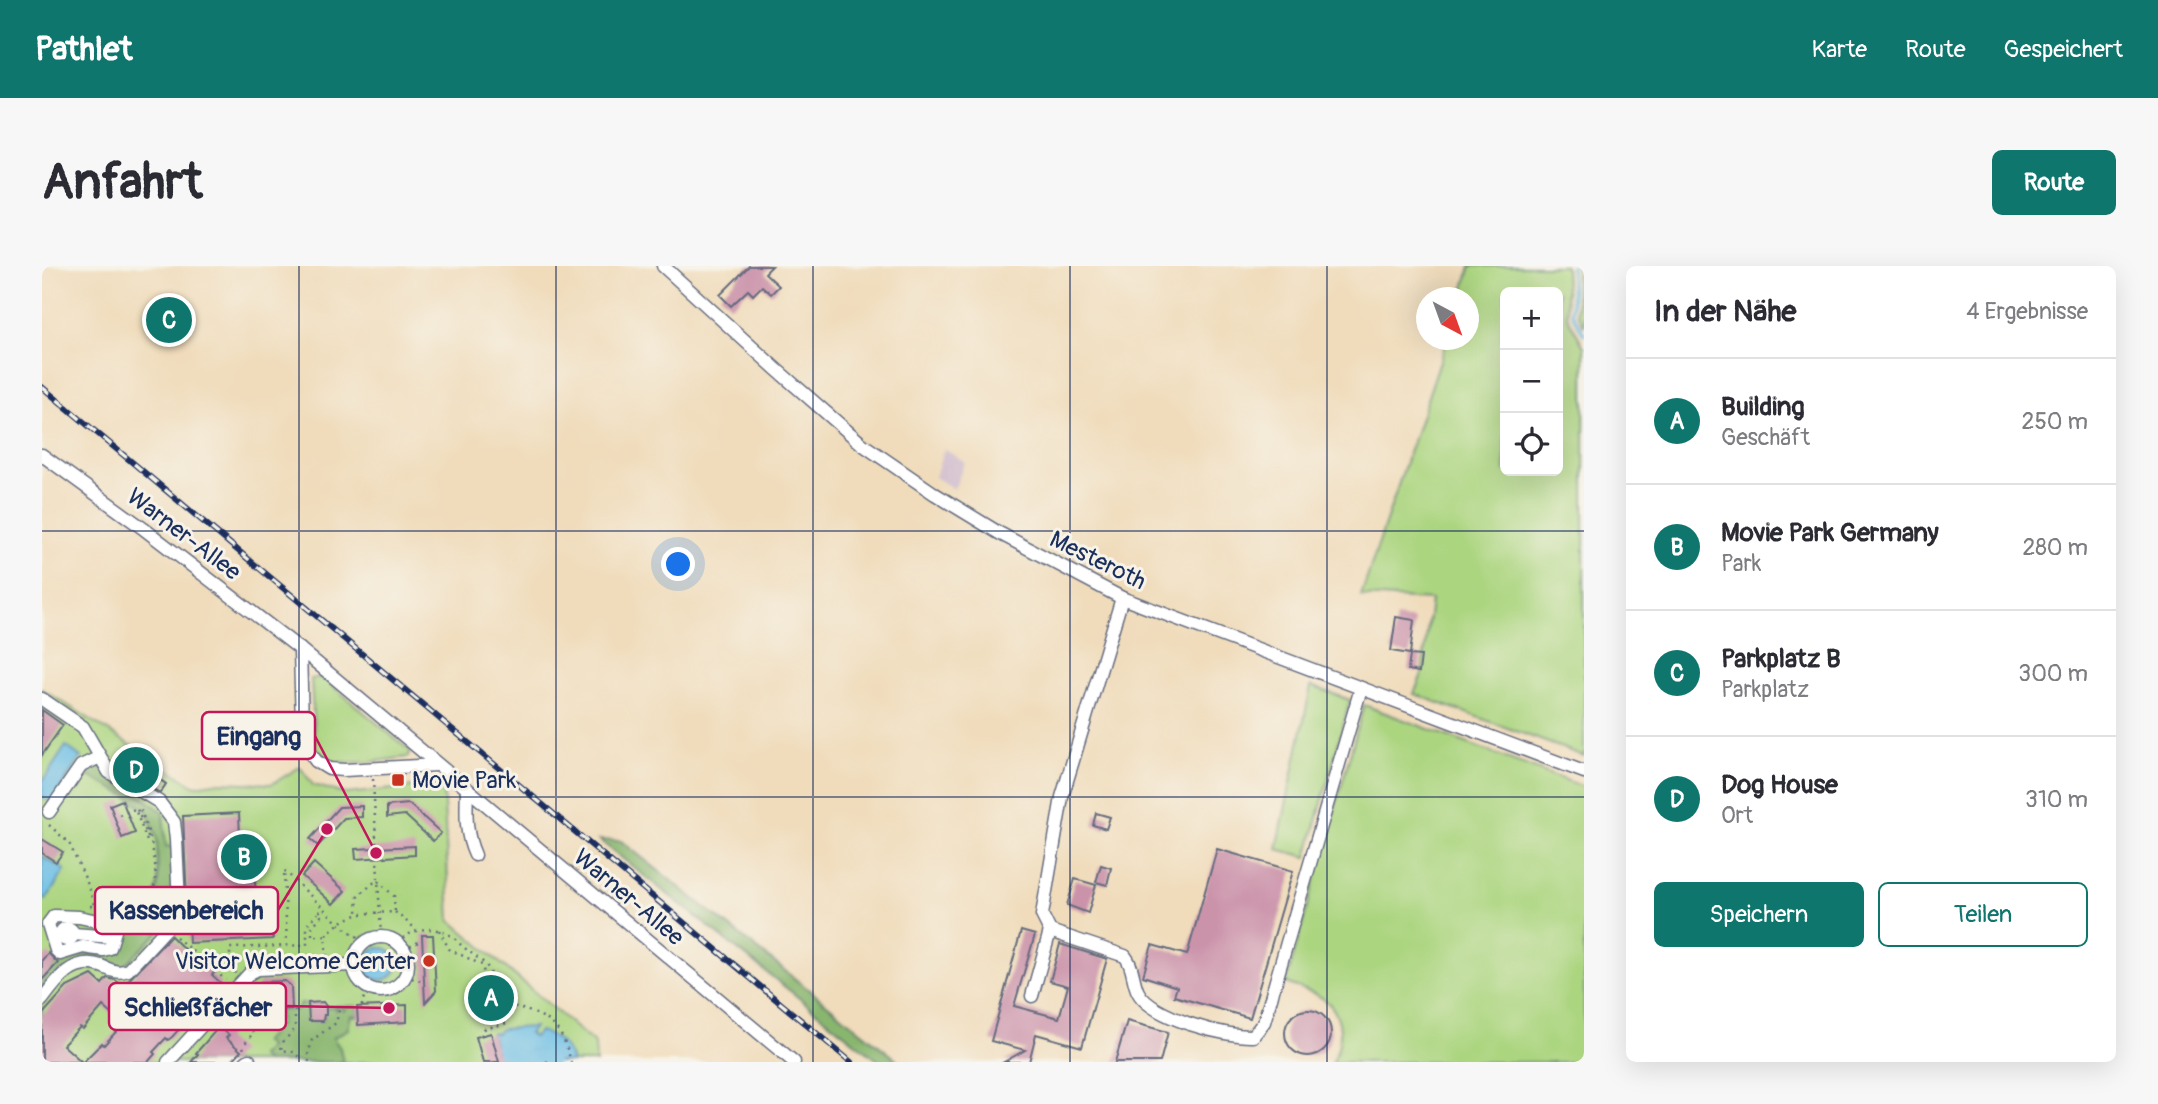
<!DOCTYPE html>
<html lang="de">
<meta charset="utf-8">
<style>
body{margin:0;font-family:Pangolin,sans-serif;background:#f7f7f7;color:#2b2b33}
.controls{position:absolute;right:21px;top:21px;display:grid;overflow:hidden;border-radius:10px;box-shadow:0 7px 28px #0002}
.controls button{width:63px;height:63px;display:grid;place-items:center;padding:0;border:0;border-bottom:2px solid #e1e1e2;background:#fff;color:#2b2b33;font:35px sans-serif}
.compass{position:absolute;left:1374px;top:21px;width:63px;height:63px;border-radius:50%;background:#fff;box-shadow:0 7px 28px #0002;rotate:139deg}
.you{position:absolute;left:637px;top:299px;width:24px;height:24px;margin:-18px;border:5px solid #fff;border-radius:50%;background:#1a73e8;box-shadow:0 0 0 10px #1a73e833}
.badge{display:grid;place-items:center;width:46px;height:46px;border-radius:50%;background:#0f766e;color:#fff;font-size:23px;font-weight:700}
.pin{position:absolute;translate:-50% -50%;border:4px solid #fff;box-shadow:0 2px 7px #0006}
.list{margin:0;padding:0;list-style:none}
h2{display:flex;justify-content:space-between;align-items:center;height:91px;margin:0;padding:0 28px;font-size:30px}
h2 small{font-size:23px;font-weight:400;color:#7c7c81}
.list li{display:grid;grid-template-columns:46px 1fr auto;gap:21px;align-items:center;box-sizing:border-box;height:126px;padding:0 28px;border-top:2px solid #e1e1e2}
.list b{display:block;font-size:26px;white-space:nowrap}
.list p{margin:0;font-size:23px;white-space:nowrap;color:#7c7c81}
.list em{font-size:23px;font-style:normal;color:#7c7c81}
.actions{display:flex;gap:14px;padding:21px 28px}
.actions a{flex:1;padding:16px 0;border:2px solid #0f766e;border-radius:10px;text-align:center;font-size:24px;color:#0f766e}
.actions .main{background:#0f766e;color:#fff}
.icon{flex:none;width:38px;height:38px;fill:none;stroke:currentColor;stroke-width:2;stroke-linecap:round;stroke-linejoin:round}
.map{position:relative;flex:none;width:1542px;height:796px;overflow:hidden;border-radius:10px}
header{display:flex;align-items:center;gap:42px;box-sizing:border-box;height:98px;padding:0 35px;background:#0f766e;color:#fff}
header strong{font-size:33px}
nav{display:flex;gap:38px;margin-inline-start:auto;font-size:24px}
.intro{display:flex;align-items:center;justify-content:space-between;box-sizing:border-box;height:168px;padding:0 42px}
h1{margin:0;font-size:49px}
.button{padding:18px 32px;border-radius:10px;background:#0f766e;color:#fff;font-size:24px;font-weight:700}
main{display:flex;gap:42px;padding:0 42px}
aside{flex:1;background:#fff;border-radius:10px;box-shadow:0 7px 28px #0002}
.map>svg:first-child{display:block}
.industrial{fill:#d0bdcd}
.green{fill:#acd580;stroke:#64826f;stroke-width:2;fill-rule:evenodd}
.forest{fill:#89b66e;stroke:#527266;stroke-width:2}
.water{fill:#69bde5;stroke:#4276a2;stroke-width:2}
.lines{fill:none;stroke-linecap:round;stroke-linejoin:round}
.stream{stroke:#69bde5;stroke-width:3.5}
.canal{stroke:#69bde5;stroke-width:14}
.building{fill:#cb93aa}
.minor-casing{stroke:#666c7f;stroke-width:15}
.path{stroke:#666c7f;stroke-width:2.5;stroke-dasharray:2 5;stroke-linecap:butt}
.minor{stroke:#fff;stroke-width:12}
.rail-casing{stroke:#1b2f5e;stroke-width:6}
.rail{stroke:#f7f3e8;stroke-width:3.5;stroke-dasharray:10;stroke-linecap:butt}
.grid{fill:none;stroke:#1b2f5e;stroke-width:2;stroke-opacity:0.55}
.poi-dot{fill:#c8321e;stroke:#f7f3e8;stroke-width:2.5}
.labels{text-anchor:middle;stroke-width:6;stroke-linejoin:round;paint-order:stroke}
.street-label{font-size:24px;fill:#1b2f5e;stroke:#f7f3e8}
.poi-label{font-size:24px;fill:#1b2f5e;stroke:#f7f3e8;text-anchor:start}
.leader{fill:none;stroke:#c2185b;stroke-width:2.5}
.callout-dot{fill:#c2185b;stroke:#f7f3e8;stroke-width:2.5}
.callout{fill:#f7f3e8;stroke:#c2185b;stroke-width:2.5}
.callout-label{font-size:26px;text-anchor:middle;font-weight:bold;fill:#1b2f5e}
</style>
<header>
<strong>Pathlet</strong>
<nav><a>Karte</a><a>Route</a><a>Gespeichert</a></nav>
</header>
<div class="intro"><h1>Anfahrt</h1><a class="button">Route</a></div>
<main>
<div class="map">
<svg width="1542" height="796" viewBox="0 0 1542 796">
<rect width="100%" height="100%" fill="#f7f3e8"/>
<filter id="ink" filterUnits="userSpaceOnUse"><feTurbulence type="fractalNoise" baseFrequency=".0143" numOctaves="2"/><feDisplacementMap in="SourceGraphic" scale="14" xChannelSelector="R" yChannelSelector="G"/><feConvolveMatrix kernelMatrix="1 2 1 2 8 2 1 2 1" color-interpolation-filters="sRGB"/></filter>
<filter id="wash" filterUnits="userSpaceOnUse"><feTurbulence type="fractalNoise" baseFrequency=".00686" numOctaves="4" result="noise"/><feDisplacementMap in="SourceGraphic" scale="28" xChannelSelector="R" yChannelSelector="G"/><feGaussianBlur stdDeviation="1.57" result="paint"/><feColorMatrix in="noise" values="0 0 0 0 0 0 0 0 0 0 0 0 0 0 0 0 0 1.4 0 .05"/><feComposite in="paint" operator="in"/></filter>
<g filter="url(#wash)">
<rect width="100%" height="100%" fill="#f0dcbb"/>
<!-- industrial -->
<path class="industrial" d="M902 183 923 196 912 223 893 211Z"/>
<!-- green -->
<g class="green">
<path d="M1429 0H1523L1525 50 1542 81V490L1372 428 1380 408 1389 334 1319 330 1405 74H1426V32L1419 31ZM1463 26H1516V205H1463Z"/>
<path d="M1534 0H1542V60L1535 47Z"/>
<path d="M280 411 368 485 366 491 328 496H290L273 482 269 413Z"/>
<path d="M1269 420 1308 434 1265 591 1235 583Z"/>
<path d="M0 423 153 520 178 516 230 518 258 501 271 519 304 528 401 518 408 654 553 778 554 796H0Z"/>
<path d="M1322 439 1542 521V796H1290C1303 773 1302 743 1275 729 1265 724 1254 721 1244 717Z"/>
</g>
<!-- forest -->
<g class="forest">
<path d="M50 499 58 500 121 546 124 581 131 580 132 642 126 655 106 636 113 629 116 617 115 573 105 545 85 530 45 509 44 505Z"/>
<path d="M557 574 579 575 858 796H838Z"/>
<path d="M100 643 120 663 82 700 18 705 0 722V714C5 709 10 702 16 697 31 684 57 689 76 685L83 675 80 656 86 650H93Z"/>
<path d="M258 738H266L268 755H281L284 742 293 741V744H295V740H301V744H304V740H315L316 750 309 749 306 763 291 772 298 782 301 796H224L218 790 227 781 221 776 238 758 237 744H256Z"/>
</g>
<!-- water -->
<g class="water">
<path d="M24 480 39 491 9 536 0 530V516Z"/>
<path d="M0 590 23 604 4 634 0 631Z"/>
<circle cx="339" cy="698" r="16"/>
<path d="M492 761 487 767 492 771 497 765C513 769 526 780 530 796H517C504 783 486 777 475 796H457L449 767H455L459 763Z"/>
</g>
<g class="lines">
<!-- stream -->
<path class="stream" d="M1529 0 1530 47 1542 68"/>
<!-- canal -->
<path class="canal" d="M480 796C490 788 500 788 509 796"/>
</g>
<g id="blocks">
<!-- building -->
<g class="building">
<path d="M707 0H730L723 7 737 20 729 28 720 20 711 29 706 24 689 40 678 29Z"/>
<path d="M1354 351 1372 354 1368 388 1349 385Z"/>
<path d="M1368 389 1379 390 1377 406 1366 404Z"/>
<path d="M0 444 21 459 0 489Z"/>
<path d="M84 483 117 506 114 511 124 518 118 527 73 500Z"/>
<path d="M80 534 93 567 80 572 68 539Z"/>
<path d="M367 538 399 567 391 575 363 549 345 551V540Z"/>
<path d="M320 540V551L302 552 276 580 268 573 297 541Z"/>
<path d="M197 547 199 595 212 594 214 636 215 642 229 641 231 673 147 677 141 550Z"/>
<path d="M1054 547 1068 551 1064 563 1051 559Z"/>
<path d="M0 573 21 586 14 596 0 587Z"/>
<path d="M373 580V589L314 593 313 583Z"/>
<path d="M1175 583 1251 605 1208 752 1132 730 1135 721 1101 710 1110 679 1145 689Z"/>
<path d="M272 597 303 625 291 638 260 610Z"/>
<path d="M1059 599 1069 602 1065 619 1054 616Z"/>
<path d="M1033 613 1054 619 1046 647 1025 639Z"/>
<path d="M979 665 993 669 972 740 1017 752 1026 720 1008 715 1018 678 1065 693 1040 781 994 768 987 796H962L983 784 949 775Z"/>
<path d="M380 669H391L394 725 383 737Z"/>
<path d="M129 670 161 702 169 694 177 701 170 709 179 717 130 771 126 774 124 772 111 786 113 788 106 796H41L60 777 62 779 81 758 61 740 41 763 38 761 21 779 40 796H0V749L25 721 50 709 60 718 65 712 73 714 81 720Z"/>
<path d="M6 687 16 697 0 714V694Z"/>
<path d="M243 715 249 720 250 743 230 744 212 764 192 746 219 716Z"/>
<path d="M281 736 284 740V749H282L281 755H267L266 737Z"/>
<path d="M365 739V756L316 759 315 741Z"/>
<circle cx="1266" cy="767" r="23"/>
<path d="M1085 755 1126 766 1118 796H1073Z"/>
<path d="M175 763H180L187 769 184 772 199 785 189 796H149L156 788 154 787Z"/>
<path d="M449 767 457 796H441L434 771Z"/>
</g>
</g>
</g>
<g filter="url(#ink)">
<use href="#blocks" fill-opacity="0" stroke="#666c7f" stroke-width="2"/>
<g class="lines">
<defs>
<g id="minor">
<path d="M621 0 734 103 820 178 893 228 957 267 1080 332 1542 506"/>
<path d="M0 189 102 263 258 383 752 796"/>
<path d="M258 383 260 460 266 484 274 495 287 503 302 504 395 499"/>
<path d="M0 433 41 461 67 506 117 536 132 556 134 574 137 638 135 647 125 662 86 704C75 708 69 704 59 700 31 690 14 715 0 734"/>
<path d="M425 524C424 547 423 567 433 589"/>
<path d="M7 546 39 500 58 491"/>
<path d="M12 650 37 651 70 658 73 665 68 682 61 684 41 681 18 688 14 684 6 658Z"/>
<circle cx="25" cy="668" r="6"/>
<path d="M1008 665 1083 690C1092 701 1090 714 1096 726 1109 752 1184 771 1211 770L1222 756 1319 422"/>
<path d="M31 668 71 671"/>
<circle cx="339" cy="698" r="27"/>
<path d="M990 730 1008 665 1000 649 1020 531 1080 332"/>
<path d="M126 796 208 707 216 703 311 699"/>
<path d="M204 796 207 794"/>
</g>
</defs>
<!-- minor casing -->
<use href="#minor" class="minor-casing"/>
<!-- path -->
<g class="path">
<path d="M331 513 339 671"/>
<path d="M77 549 93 543 105 575 107 574 95 543 98 542"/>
<path d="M7 559 27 577 47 621 52 639"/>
<path d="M48 640 65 643"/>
<path d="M101 641 117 655"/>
<path d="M75 646C135 646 110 576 98 542"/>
<path d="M353 646 375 664"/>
<path d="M397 664 407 683 440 699C441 705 444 712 444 717 445 731 438 732 446 746L464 750 465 757 442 763 439 770"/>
<path d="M283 670H270V661L279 650 276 647 281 642 296 657 323 676"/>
<path d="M134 671 165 698"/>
<path d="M356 677C370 661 394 658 412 672 416 675 419 680 424 683 442 698 448 696 452 722L458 723 460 736C501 751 517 749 529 796"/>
<path d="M245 680 242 604 281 642"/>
<path d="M362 684 374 677 380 675"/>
<path d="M285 690 283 670C309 644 319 648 353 646L352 630 335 614 316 630 315 647"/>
<path d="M173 705 184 714"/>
<path d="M194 707 188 702V682L265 679V659L276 647"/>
<path d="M363 710 382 716"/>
<path d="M320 740V735L328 723"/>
<path d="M253 744V763L240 777 239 784 252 786 256 790 255 796"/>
<path d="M200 755 212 766 201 780 202 784"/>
<path d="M267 796 266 789 270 774 294 757 298 740"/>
<path d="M504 796 508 795"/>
</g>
<!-- minor -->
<use href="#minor" class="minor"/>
<defs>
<path id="rail" d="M0 121 809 796"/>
</defs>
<!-- rail casing -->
<use href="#rail" class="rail-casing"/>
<!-- rail -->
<use href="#rail" class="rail"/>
</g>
</g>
<!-- grid -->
<path class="grid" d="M257 0V796M514 0V796M771 0V796M1028 0V796M1285 0V796M0 265H1542M0 531H1542"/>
<!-- markers -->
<g class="poi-dot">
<rect x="349" y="507" width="14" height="14" rx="3.5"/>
<circle cx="387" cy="695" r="7"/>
</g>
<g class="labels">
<!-- street labels -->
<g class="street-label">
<text transform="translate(142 268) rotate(37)" y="8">Warner-Allee</text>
<text transform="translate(1056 294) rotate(26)" y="8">Mesteroth</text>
<text transform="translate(587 631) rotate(40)" y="8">Warner-Allee</text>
</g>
<!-- poi labels -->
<g class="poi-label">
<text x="370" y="522">Movie Park</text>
<text x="373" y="703" text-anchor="end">Visitor Welcome Center</text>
</g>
</g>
<!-- callouts -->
<path class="leader" d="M334 587L273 470M285 563L236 644M347 742L244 740"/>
<g class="callout-dot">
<circle cx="334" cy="587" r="7"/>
<circle cx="285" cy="563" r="7"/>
<circle cx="347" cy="742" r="7"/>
</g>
<g class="callout">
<rect x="160" y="446" width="113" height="47" rx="7"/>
<rect x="53" y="621" width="183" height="47" rx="7"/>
<rect x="67" y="717" width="177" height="47" rx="7"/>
</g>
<g class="callout-label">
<text x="217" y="479">Eingang</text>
<text x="144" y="653">Kassenbereich</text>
<text x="156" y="750">Schließfächer</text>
</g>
</svg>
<div class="controls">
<button>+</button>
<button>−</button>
<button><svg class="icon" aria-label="locate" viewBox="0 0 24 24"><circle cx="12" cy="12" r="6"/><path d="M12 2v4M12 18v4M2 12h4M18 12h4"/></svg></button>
</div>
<svg class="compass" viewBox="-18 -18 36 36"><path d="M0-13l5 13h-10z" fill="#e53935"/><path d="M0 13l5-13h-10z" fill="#7c7c81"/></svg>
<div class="you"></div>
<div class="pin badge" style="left:449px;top:732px">A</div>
<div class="pin badge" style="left:202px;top:591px">B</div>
<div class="pin badge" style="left:127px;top:54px">C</div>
<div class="pin badge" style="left:94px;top:504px">D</div>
</div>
<aside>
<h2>In der Nähe<small>4 Ergebnisse</small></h2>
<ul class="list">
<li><span class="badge">A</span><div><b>Building</b><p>Geschäft</p></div><em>250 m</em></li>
<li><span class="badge">B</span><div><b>Movie Park Germany</b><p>Park</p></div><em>280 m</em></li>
<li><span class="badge">C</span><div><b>Parkplatz B</b><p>Parkplatz</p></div><em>300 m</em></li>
<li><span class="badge">D</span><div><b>Dog House</b><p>Ort</p></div><em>310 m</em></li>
</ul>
<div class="actions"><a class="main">Speichern</a><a>Teilen</a></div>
</aside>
</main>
